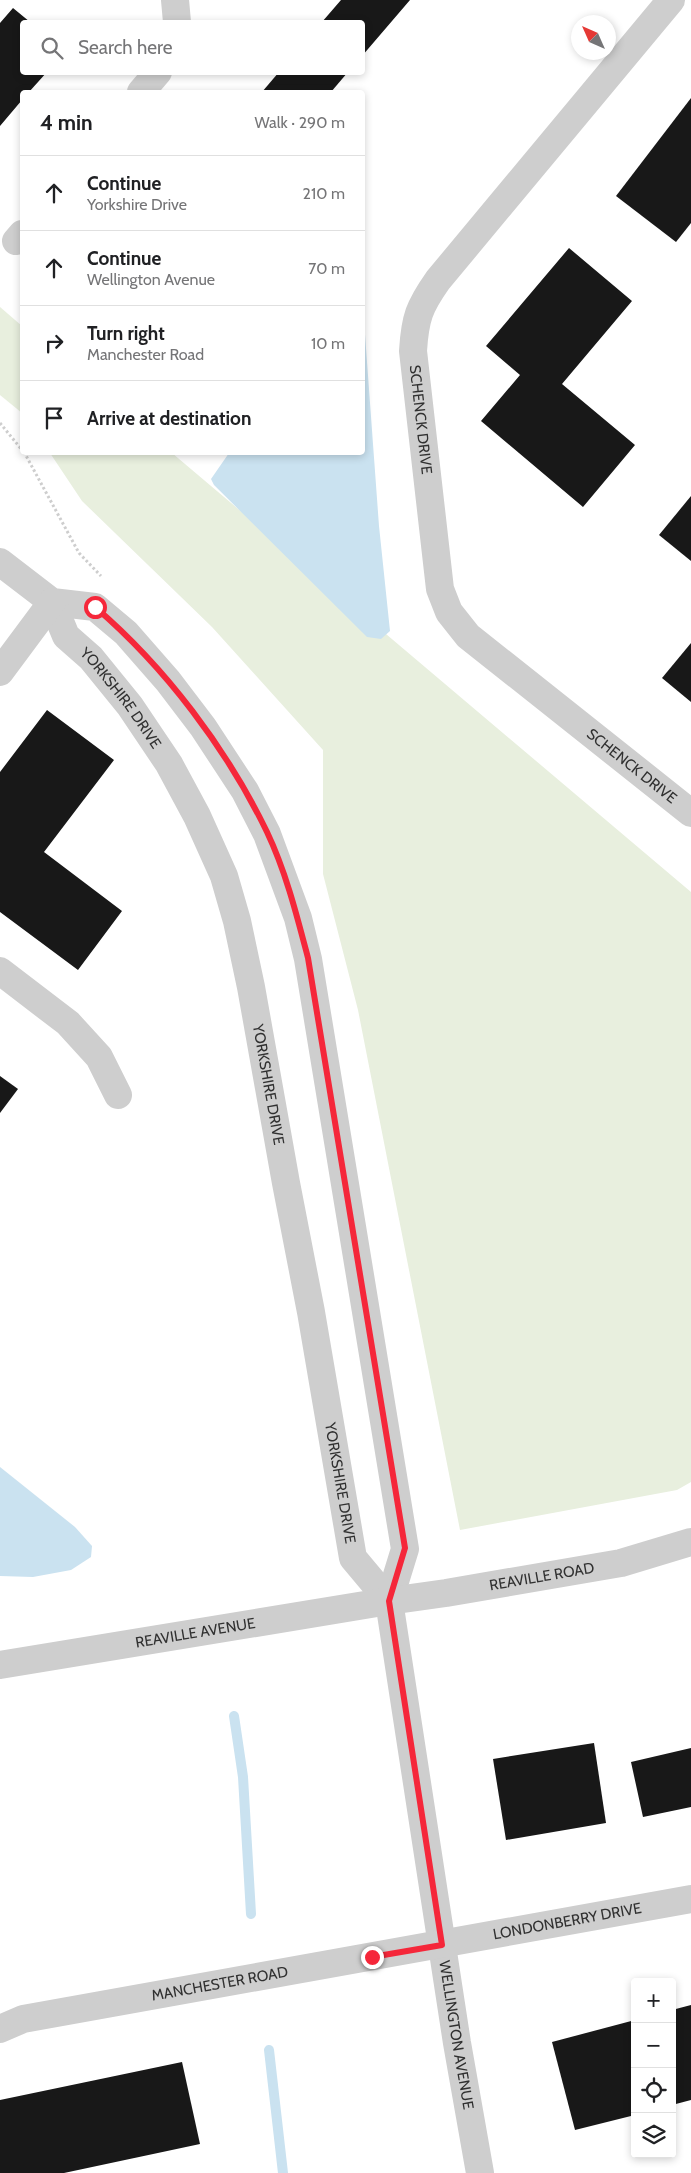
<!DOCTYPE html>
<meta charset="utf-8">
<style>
body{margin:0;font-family:Cabin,sans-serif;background:#f2f2f2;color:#202124}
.controls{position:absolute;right:15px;bottom:15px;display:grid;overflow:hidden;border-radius:5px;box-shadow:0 2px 8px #0003}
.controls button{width:45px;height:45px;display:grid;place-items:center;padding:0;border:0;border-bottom:1px solid #e0e0e0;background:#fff;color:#202124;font:25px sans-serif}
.compass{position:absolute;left:571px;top:15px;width:45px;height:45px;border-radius:50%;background:#fff;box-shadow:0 2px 8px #0003;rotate:315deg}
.stop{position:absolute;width:15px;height:15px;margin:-11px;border:4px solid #f5273a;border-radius:50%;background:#fff}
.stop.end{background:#f5273a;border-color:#fff;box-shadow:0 1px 5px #0008}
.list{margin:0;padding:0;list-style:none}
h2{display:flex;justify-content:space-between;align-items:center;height:65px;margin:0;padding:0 20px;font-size:21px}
h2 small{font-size:16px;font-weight:400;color:#757577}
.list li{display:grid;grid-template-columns:32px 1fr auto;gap:15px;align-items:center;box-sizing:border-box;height:75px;padding:0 20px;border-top:1px solid #e0e0e0}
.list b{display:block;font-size:19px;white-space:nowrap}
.list p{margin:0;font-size:16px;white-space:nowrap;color:#757577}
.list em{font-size:16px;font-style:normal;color:#757577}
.icon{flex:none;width:28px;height:28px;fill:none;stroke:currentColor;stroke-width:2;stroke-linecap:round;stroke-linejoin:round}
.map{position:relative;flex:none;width:691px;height:2173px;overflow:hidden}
.search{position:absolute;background:#fff;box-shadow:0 2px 8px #0003;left:20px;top:20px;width:345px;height:55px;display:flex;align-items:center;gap:12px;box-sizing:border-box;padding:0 18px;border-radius:5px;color:#757577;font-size:19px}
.panel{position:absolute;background:#fff;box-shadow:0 2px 8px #0003;left:20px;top:90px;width:345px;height:365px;border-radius:5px}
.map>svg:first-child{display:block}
.green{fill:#e8efde}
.water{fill:#cae2f0}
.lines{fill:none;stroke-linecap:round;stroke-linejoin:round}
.stream{stroke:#cae2f0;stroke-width:10}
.building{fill:#181818}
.path{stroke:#cecece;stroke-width:3;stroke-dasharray:2.5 2.5;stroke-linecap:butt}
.minor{stroke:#cecece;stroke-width:28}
.route{stroke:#f5273a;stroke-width:6}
.labels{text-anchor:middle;stroke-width:5;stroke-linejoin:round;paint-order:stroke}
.street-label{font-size:15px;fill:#313131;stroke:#fff}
</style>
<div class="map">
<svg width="691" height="2173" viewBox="0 0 691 2173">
<rect width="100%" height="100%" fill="#fff"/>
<!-- green -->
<g class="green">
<path d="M0 307 22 326V413L0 395Z"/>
<path d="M50 453H172L691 892V1482L677 1490 460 1530 358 1010 323 874V750L212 627 82 501Z"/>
</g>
<!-- water -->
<g class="water">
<path d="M363 307 379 526 390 631 381 639 367 637 214 485 211 479 229 453 362 452Z"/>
<path d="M0 1467 75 1527 92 1546 91 1557 71 1570 33 1577 0 1576Z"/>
</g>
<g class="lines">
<!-- stream -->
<g class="stream">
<path d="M234 1716 243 1777 251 1914"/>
<path d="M269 2050 283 2173"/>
</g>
</g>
<!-- building -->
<g class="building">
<path d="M341 0H410L362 56V22H322Z"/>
<path d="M13 8 30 22H22V72H47L29 92H22V100L0 126V23Z"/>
<path d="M279 72H348L331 92H262Z"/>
<path d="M691 98V223L676 242 616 196Z"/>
<path d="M569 248 632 301 562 384 635 445 583 507 481 421 520 375 486 346Z"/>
<path d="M691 496V561L659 535Z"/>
<path d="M691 643V702L662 678Z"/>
<path d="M47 710 114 760 44 852 122 911 78 970 0 912V772Z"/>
<path d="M0 1076 18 1089 0 1113Z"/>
<path d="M594 1743 606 1823 506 1840 493 1759Z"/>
<path d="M691 1748V1807L643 1817 631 1762Z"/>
<path d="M691 2005V2100L672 2105V2010Z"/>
<path d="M635 2020V2115L575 2130 552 2042Z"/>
<path d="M182 2062 200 2144 64 2173H0V2100Z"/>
</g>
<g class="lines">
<!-- path -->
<g class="path">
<path d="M0 423 22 450"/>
<path d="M24 452 79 553 101 576"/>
</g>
<!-- minor -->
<g class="minor">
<path d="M175 0 177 22"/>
<path id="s1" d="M671 0 438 280C419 307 415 318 413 351L440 589 449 612 468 636 691 813"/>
<path d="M141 92 158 72"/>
<path d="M16 241 22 234"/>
<path id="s2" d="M0 562 52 602 95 607 126 633 168 681 203 727 245 791 267 834 298 918 308 959 405 1549 389 1601 457 2043 480 2173"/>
<path id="s3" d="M52 602 66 636 91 658 130 706 169 764 197 816 224 876 237 921 251 987 286 1183 311 1312 353 1558 389 1601"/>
<path d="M0 672 52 602"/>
<path d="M0 971 68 1023 99 1057 118 1095"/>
<path id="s4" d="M0 1665 389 1601 446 1593 621 1563 691 1542"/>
<path id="s5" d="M0 2029 23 2019 691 1899"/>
</g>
</g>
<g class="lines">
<!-- route -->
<path class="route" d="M95 607C165 667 227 749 267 832 286 872 297 916 308 958L405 1548 389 1601 442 1945 372 1957"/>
</g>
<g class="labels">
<!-- street labels -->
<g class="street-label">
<text dy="5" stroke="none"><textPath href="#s1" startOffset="510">SCHENCK DRIVE</textPath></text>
<text dy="5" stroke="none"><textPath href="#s3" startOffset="120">YORKSHIRE DRIVE</textPath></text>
<text dy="5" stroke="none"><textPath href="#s1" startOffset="945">SCHENCK DRIVE</textPath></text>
<text dy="5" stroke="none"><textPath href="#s3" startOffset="540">YORKSHIRE DRIVE</textPath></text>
<text dy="5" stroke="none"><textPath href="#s3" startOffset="945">YORKSHIRE DRIVE</textPath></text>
<text dy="5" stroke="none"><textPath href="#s4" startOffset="549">REAVILLE ROAD</textPath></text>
<text dy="5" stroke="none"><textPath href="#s4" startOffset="198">REAVILLE AVENUE</textPath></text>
<text dy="5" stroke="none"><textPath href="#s5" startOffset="578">LONDONBERRY DRIVE</textPath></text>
<text dy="5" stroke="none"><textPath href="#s5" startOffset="225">MANCHESTER ROAD</textPath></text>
<text dy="5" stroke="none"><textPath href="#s2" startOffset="1619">WELLINGTON AVENUE</textPath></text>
</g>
</g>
</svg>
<div class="controls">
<button>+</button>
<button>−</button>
<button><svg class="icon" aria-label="locate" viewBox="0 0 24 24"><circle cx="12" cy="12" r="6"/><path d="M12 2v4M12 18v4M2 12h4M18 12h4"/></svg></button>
<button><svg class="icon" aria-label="layers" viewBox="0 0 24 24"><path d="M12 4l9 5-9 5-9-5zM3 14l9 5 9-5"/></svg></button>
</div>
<svg class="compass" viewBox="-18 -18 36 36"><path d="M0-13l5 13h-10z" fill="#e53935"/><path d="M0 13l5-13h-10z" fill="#757577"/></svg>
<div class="stop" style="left:95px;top:607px"></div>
<div class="stop end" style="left:372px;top:1957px"></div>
<div class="search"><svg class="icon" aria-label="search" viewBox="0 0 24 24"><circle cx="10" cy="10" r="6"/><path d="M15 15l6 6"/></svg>Search here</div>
<section class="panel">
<h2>4 min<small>Walk · 290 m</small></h2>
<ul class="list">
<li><svg class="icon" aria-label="ahead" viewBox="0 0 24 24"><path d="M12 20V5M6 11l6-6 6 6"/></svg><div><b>Continue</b><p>Yorkshire Drive</p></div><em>210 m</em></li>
<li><svg class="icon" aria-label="ahead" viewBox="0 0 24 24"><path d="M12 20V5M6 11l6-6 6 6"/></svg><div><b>Continue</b><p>Wellington Avenue</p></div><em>70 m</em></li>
<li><svg class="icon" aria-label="right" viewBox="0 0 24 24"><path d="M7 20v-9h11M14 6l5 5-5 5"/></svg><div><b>Turn right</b><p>Manchester Road</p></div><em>10 m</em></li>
<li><svg class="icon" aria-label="arrive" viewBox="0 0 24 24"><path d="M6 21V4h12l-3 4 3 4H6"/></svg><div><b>Arrive at destination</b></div></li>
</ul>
</section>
</div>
